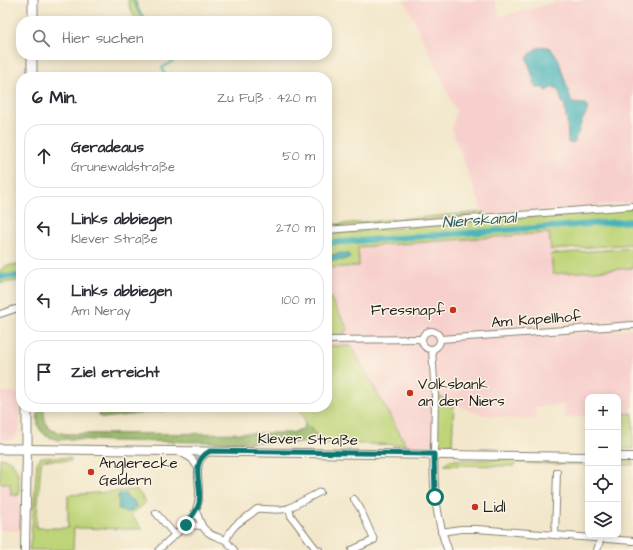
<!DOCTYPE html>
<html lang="de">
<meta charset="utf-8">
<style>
body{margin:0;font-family:"Architects Daughter",sans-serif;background:#f7f7f7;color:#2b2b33}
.controls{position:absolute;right:12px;bottom:12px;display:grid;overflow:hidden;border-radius:8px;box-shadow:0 2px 10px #0003}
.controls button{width:36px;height:36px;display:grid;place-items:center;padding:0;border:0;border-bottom:1px solid #e1e1e2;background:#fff;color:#2b2b33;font:20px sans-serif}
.stop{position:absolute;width:12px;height:12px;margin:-9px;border:3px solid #0f766e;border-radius:50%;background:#fff}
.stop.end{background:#0f766e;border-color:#fff;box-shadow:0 1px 4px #0008}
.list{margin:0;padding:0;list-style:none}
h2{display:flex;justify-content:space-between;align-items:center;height:52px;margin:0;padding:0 16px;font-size:17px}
h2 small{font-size:13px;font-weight:400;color:#7c7c81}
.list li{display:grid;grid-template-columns:26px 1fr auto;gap:12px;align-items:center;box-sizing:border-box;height:64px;margin:0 8px 8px;padding:0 8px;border:1px solid #e1e1e2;border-radius:16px}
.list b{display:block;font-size:15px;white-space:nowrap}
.list p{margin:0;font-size:13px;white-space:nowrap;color:#7c7c81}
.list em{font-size:13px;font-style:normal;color:#7c7c81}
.icon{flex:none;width:22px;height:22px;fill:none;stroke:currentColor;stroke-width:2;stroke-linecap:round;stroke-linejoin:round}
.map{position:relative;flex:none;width:633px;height:550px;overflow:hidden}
.search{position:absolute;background:#fff;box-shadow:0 2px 10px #0003;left:16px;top:16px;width:316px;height:44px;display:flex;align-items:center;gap:10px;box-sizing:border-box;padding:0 14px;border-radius:16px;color:#7c7c81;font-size:15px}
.panel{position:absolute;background:#fff;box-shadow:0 2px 10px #0003;left:16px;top:72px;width:316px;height:340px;border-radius:16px}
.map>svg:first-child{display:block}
.built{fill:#f7d0cd}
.green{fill:#bed478;stroke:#6d784a;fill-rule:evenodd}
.forest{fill:#96b668;stroke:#596942}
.water{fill:#3eafb7;stroke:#2d666a}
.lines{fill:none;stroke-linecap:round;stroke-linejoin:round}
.stream{stroke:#3eafb7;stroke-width:1.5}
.canal{stroke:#3eafb7;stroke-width:6}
.minor-casing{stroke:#878274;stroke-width:8}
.tertiary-casing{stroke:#878274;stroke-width:9}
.secondary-casing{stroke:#878274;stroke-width:10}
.primary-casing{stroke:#878274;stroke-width:11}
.minor{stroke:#fff;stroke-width:6}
.tertiary{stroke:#fff;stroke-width:7}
.secondary{stroke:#fff;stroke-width:8}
.primary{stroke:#fff;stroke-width:9}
.route{stroke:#0f766e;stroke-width:5}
.poi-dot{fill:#c8321e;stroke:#fcf5e5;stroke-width:1.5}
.labels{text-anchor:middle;stroke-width:3;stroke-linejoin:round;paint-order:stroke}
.poi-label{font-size:15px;fill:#1c1c1c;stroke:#fcf5e5;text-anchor:start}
.street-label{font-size:15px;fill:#1c1c1c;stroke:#fcf5e5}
.water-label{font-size:16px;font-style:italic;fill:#2b5e62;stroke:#fcf5e5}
</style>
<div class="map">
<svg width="633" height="550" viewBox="0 0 633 550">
<rect width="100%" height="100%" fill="#fcf5e5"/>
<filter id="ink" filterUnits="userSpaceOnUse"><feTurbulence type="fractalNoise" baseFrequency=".025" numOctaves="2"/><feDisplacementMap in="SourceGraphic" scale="8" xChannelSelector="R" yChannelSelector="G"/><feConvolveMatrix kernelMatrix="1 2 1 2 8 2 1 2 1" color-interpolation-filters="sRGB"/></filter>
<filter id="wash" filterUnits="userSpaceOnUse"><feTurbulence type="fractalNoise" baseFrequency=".012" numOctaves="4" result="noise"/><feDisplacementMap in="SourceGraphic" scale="16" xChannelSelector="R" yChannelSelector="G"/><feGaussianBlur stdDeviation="0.9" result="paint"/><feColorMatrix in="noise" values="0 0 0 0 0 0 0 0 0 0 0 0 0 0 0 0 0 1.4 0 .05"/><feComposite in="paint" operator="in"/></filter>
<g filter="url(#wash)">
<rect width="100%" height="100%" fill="#f2e7cb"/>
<!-- built -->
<g class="built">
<path d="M405 0H494L501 16 566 0H633V202L484 215 452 130 456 112Z"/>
<path d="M550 233 553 274 633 268V319L557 325 558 335 633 329V412L618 414V397H588V416L564 418 563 405 535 407 536 420 496 417 471 411 440 397 435 391 434 445H406L351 346 327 347V335L329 336H346L344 332 348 329 327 292V268L359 266 358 247Z"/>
<path d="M0 392H12L21 395 19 429 16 436 12 440H0Z"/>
<path d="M0 458H5L13 463 18 475 20 531 0 530Z"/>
</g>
<!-- green -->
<g class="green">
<path d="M128 0H135L139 10 147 21H136L129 5Z"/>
<path d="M633 208V244L551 250 549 233 358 247 359 266 327 268V234Z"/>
<path d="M484 212V215L327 228V225Z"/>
<path d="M633 248V268L553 274 551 254Z"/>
<path d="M21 264V281L0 283V271L5 266Z"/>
<path d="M327 292 348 329 344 332 346 336H329L327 335Z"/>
<path d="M331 346H351L406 445 323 443 309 427 305 423 304 417 296 407H327V347Z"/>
<path d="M435 390 440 397 454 403 452 445H434Z"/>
<path d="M633 413V449H618V414Z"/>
<path d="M41 457 71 458V461L44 460 41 463 36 528H68V495L137 490 146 502 131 515 143 529 74 528 73 550H29L31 539 37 463ZM129 499 133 500 136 507H118L119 500Z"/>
<path d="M0 458C20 459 19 481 19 495H11L10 483H0Z"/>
<path d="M514 459 588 460V465L515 463 514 466 444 465 450 460Z"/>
<rect x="618" y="461" width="15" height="4"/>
</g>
<!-- forest -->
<g class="forest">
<path d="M37 407H44C44 426 47 431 67 434L292 433 304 428 305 423 309 427 323 443 112 441 73 439 58 440 46 436 40 430 38 425Z"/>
<path d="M142 407H169V409L164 411 103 418 99 415V413L102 411Z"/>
</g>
<!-- water -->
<g class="water">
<path d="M544 46 550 48 558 58 572 103 586 104C590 111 584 116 581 123 579 129 580 133 575 138L576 141 572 143H568L567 121 564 107 566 105 562 103 558 89 553 87 546 91 545 88H536L527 58 535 49Z"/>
<path d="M343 253 349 254 350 257 343 260 327 261V254L334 255 335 254Z"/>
<path d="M125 494 129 499C134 500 135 502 136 507 131 512 126 514 119 510L118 495Z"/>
</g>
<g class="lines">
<!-- stream -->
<g class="stream">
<path d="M133 0 138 11 146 21"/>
<path d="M166 77 162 68 173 61"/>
</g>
<!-- canal -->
<g class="canal">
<path d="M327 243 633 221"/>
<path d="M0 277 21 276"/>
</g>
</g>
</g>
<g filter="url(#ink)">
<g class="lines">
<defs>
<g id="minor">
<path d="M327 230 633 206"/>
<path d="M0 314 15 309H21"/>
<circle cx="431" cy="340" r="9"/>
<path d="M441 339 633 325"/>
<path d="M327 340 422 339"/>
<path d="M432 349 435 396 434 454"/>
<path d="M178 451 192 459 198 468"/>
<path d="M289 508 320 492"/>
<path d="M196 511 202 526"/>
<path d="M156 513 175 535"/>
<path d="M186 525 202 526C209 536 216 536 225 540 228 542 231 547 234 550"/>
<path d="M441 532 461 529H477L633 541"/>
<path d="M555 535 557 472"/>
<path d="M226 540C234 521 244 521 257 509 267 508 279 512 289 508L291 516 316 549 319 550"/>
<path d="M159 550C172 535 194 524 198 503 203 486 189 462 209 452"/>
<path d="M352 550 374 540 360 508 354 499"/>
<path d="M597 550 601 538"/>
</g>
<path id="tertiary" d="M434 454C433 487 436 519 448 550"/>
<g id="secondary">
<path d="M618 457H633"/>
<path d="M25 550 27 449 588 457"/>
</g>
<g id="primary">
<path d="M33 21V0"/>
<path d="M32 77V55"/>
<path d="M0 449H27V407"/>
</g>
</defs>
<!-- minor casing -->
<use href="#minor" class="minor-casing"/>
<!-- tertiary casing -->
<use href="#tertiary" class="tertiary-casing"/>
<!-- secondary casing -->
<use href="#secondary" class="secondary-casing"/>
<!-- primary casing -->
<use href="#primary" class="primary-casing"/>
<!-- minor -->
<use href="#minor" class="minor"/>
<!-- tertiary -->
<use href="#tertiary" class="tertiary"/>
<!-- secondary -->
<use href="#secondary" class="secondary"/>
<!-- primary -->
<use href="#primary" class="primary"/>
</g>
</g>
<g class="lines" filter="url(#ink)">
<!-- route -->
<path class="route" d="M186 525C191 518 197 511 199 503 203 484 188 463 210 451L434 454 435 497"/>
</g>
<!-- markers -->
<g class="poi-dot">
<circle cx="453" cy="310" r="4"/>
<circle cx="410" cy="393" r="4"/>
<circle cx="91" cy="472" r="4"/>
<circle cx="475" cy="507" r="4"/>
</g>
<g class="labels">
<!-- poi labels -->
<g class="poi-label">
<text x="445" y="315" text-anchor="end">Fressnapf</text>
<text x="418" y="389">Volksbank<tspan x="418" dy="17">an der Niers</tspan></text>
<text x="99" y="468">Anglerecke<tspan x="99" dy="17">Geldern</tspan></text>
<text x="483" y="512">Lidl</text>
</g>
<!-- street labels -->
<g class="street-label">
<text transform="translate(536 319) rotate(-4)" y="5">Am Kapellhof</text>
<text transform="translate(308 439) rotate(1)" y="5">Klever Straße</text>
</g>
<!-- water labels -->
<g class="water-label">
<text transform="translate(479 219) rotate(-4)" y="6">Nierskanal</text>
</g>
</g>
</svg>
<div class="controls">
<button>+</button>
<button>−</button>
<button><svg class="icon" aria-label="locate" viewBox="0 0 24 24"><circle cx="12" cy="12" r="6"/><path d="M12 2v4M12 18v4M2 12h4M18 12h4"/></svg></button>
<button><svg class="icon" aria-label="layers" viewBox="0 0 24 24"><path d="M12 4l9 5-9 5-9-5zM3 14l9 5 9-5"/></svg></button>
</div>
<div class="stop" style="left:435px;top:497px"></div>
<div class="stop end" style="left:186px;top:525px"></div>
<div class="search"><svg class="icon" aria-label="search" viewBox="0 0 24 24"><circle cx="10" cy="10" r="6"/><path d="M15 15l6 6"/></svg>Hier suchen</div>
<section class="panel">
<h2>6 Min.<small>Zu Fuß · 420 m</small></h2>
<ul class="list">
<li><svg class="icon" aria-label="ahead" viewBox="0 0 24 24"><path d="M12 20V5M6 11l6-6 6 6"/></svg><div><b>Geradeaus</b><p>Grunewaldstraße</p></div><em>50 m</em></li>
<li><svg class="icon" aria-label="left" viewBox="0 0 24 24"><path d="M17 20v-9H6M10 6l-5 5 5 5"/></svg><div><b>Links abbiegen</b><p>Klever Straße</p></div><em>270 m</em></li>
<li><svg class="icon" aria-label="left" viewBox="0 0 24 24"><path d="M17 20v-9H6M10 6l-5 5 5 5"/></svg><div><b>Links abbiegen</b><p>Am Neray</p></div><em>100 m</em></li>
<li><svg class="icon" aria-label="arrive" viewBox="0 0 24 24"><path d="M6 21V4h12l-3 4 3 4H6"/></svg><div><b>Ziel erreicht</b></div></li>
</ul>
</section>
</div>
